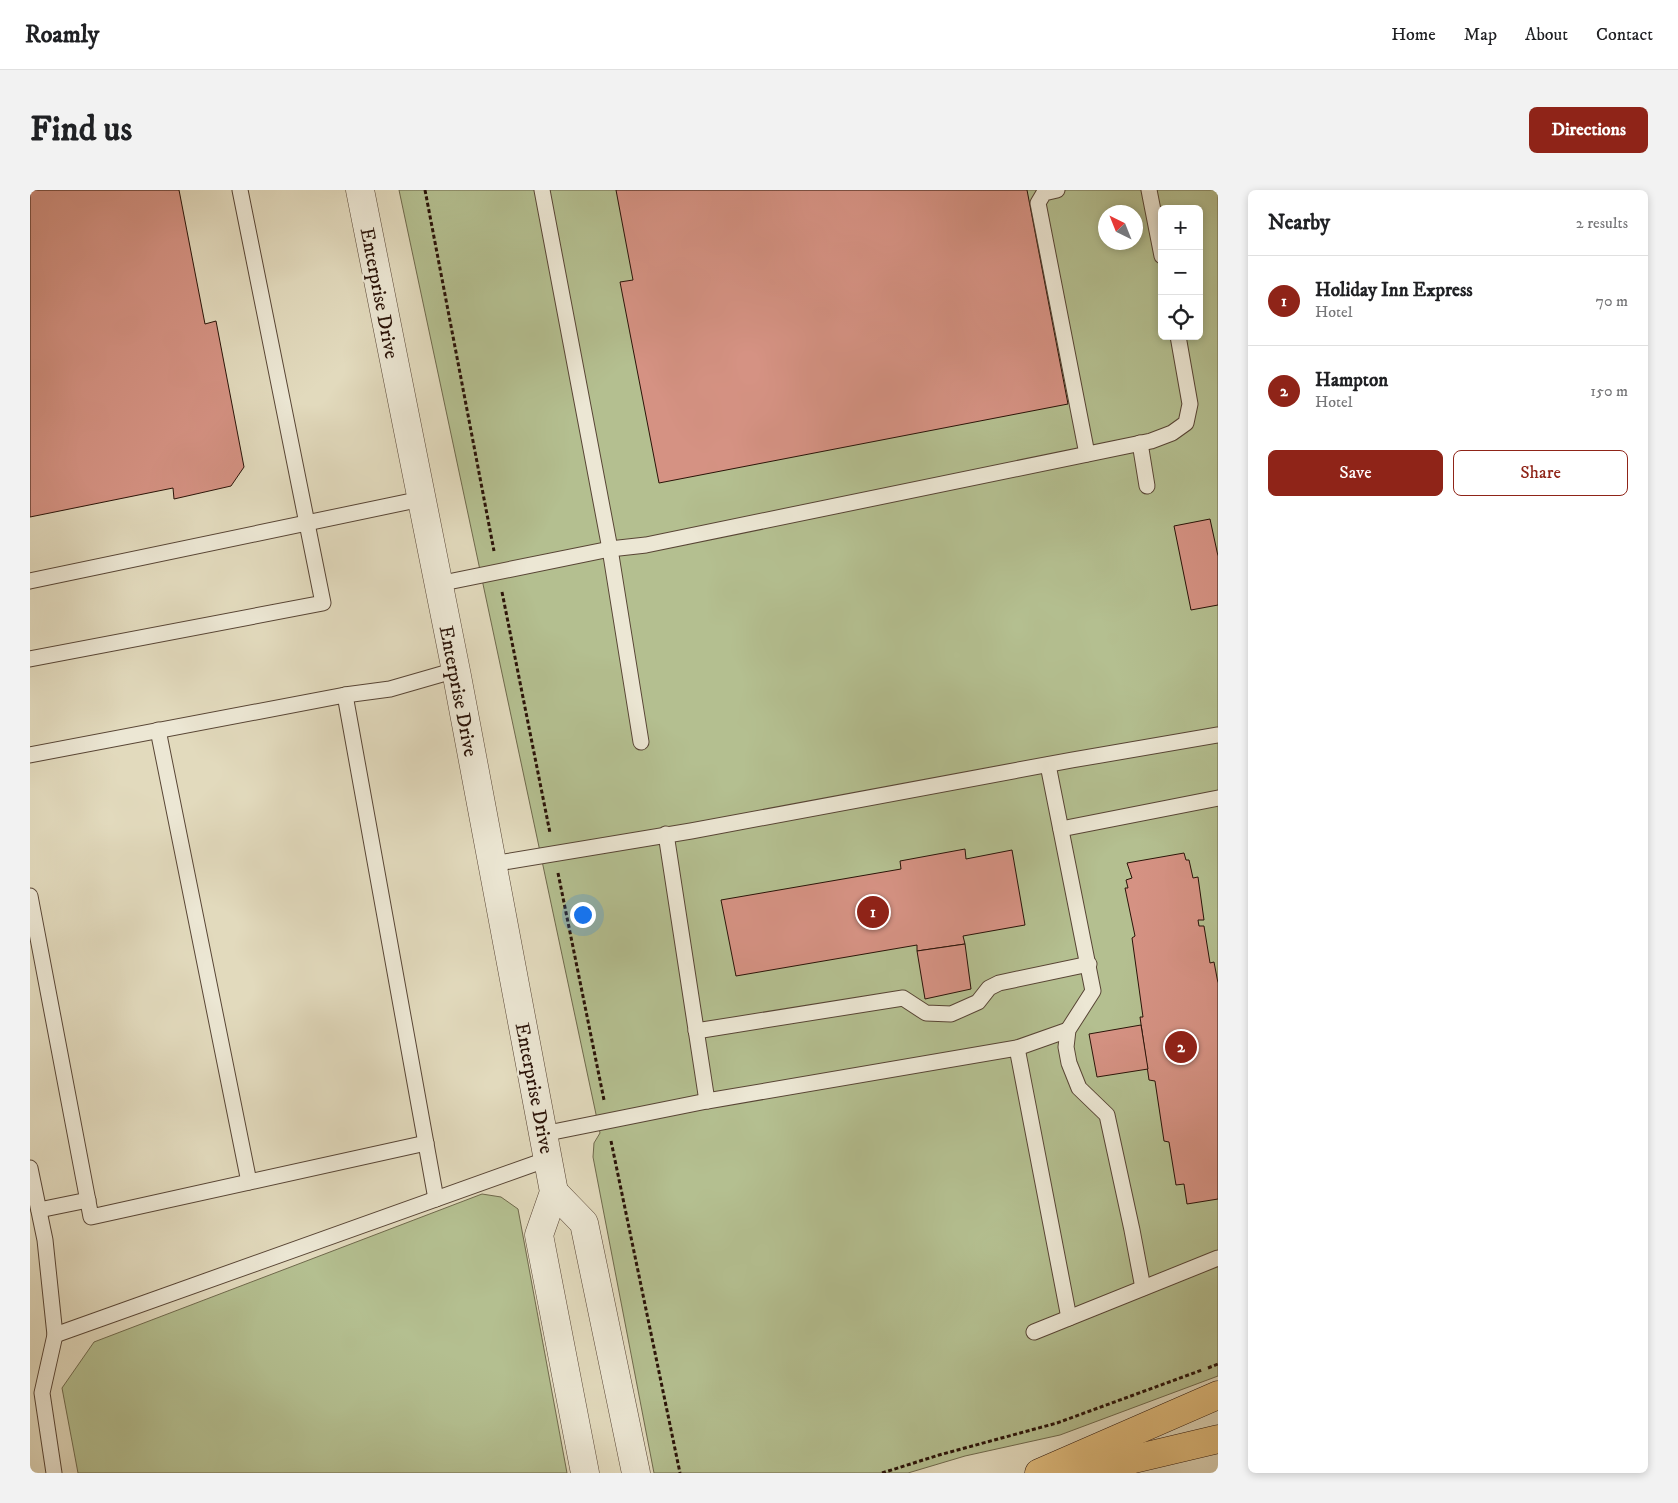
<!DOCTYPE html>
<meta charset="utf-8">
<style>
body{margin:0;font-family:"IM FELL DW Pica",serif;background:#f2f2f2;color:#202124}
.controls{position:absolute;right:15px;top:15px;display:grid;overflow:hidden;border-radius:8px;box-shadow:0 2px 8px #0003}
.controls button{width:45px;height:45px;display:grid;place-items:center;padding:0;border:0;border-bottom:1px solid #e0e0e0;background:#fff;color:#202124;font:25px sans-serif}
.compass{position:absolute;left:1068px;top:15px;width:45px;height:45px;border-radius:50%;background:#fff;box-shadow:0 2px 8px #0003;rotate:317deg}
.you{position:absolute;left:552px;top:724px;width:18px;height:18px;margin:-12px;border:4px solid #fff;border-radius:50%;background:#1a73e8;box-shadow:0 0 0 8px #1a73e833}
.badge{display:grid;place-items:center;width:32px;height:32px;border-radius:50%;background:#8f2418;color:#fff;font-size:16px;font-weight:700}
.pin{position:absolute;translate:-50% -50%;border:2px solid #fff;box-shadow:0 1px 5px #0006}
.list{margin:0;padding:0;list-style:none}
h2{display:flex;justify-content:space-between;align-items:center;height:65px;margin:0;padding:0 20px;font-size:21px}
h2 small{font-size:16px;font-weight:400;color:#757577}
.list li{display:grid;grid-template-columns:32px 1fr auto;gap:15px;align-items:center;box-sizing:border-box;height:90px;padding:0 20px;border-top:1px solid #e0e0e0}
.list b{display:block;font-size:19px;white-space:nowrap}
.list p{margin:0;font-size:16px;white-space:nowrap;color:#757577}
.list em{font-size:16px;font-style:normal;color:#757577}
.actions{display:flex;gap:10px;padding:15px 20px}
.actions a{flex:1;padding:11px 0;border:1px solid #8f2418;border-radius:8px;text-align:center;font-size:18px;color:#8f2418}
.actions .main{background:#8f2418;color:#fff}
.icon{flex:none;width:28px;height:28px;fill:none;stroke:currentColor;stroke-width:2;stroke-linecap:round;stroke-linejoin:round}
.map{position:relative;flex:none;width:1188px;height:1283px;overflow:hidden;border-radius:8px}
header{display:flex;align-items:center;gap:30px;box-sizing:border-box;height:70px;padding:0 25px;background:#fff;border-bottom:1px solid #e0e0e0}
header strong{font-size:24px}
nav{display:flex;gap:28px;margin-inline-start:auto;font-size:18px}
.intro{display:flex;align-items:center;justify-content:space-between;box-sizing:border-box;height:120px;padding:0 30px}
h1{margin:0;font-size:35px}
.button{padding:12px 22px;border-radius:8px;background:#8f2418;color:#fff;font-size:18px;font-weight:700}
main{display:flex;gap:30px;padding:0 30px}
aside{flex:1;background:#fff;border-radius:8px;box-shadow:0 2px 8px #0003}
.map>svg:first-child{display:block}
.green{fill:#b4bf90;stroke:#6f694c;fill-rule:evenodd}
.building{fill:#d59283;stroke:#2a1308}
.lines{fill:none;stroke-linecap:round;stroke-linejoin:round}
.service-casing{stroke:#584535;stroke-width:17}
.minor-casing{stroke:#584535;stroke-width:29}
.trunk-casing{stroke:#2a1308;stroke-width:29}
.path{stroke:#2a1308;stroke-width:3;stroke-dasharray:4 2.5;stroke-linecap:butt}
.service{stroke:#ece7d4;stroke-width:15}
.minor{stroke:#ece7d4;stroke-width:28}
.trunk{stroke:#e1bd7e;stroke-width:28}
.labels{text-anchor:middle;stroke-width:4.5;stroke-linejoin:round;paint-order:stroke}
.street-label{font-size:20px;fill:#2a1308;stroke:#ece7d4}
</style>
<header>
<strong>Roamly</strong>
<nav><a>Home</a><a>Map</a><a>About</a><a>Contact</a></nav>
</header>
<div class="intro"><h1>Find us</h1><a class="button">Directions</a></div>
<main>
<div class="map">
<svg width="1188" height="1283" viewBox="0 0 1188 1283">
<rect width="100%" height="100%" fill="#e2dabd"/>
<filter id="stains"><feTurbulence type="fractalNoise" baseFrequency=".004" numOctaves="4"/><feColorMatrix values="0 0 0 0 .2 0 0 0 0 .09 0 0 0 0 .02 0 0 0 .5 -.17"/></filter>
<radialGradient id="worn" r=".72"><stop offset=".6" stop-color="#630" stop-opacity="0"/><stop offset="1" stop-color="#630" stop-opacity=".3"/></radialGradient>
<!-- green -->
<g class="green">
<path d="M369 0H1188V1186L1030 1245 935 1266 878 1283H624L563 967 564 953 570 943ZM1132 19H1169V146H1132ZM1076 22H1106V52H1076Z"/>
<path d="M452 1004 471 1007 488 1019 537 1283H48L32 1198 64 1152Z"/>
</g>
<!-- building -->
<g class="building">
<path d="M0 0H149L175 134 186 131 214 277 201 296 144 309 143 298 0 327Z"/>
<path d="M586 0H997L1038 214 629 293 590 92 603 90Z"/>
<path d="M1180 329 1188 366V415L1161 420 1144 336Z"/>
<path d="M935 659 936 669 982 660 995 735 933 746 935 754 887 761V755L706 786 691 710 871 679 870 671Z"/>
<path d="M1154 663 1156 670H1159L1163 688 1168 687 1174 730H1168L1169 736H1174L1180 773 1184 772 1188 793V1009L1157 1014 1154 994 1146 995 1139 952 1134 951 1125 891 1119 890 1110 827H1113L1102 748 1105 746 1095 698H1098L1096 690 1102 688 1097 673Z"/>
<path d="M935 754 941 799 895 809 887 761Z"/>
<path d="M1111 835 1118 879 1067 887 1059 844Z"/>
</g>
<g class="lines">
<defs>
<g id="service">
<path d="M512 0 580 359 611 552"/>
<path d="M1027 0 1014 3 1008 13 1057 264"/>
<path d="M1119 0 1132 66"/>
<path d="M1110 253 1117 296"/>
<path d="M0 391 391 309"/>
<path d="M408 394 580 359 616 355 1121 251 1142 243 1156 233 1160 214 1148 146"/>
<path d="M0 469 293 413 210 0"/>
<path d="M315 505 360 499 426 480"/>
<path d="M128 540 219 992"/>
<path d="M0 565 315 505 406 1009"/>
<path d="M1018 575 1063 801 1038 840 1036 857 1039 873 1049 898 1077 925 1102 1040 1113 1098"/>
<path d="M1031 639 1188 608"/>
<path d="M636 644 677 911"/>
<path d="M462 674 661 641 1042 570 1188 545"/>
<path d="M0 706 61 1027 396 953"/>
<path d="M666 841 873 808 896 823 921 824 948 812 959 798 969 793 1059 774"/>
<path d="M987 858 1039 1128"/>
<path d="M513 944 677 911 987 858 1038 840"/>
<path d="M0 978 15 1050 25 1145 12 1203 24 1283"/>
<path d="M9 1020 58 1010"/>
<path d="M1004 1142 1188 1068"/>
<path d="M25 1145 518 969"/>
</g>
<g id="minor">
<path d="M330 0 427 486 524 1002 509 1045 555 1283"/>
<path d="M524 1002 554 1033 606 1283"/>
</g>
<g id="trunk">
<path d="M1009 1283 1188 1205"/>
<path d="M1045 1283 1188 1249"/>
</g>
</defs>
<!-- service casing -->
<use href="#service" class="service-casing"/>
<!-- minor casing -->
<use href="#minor" class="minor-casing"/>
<!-- trunk casing -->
<use href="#trunk" class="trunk-casing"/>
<!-- path -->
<g class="path">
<path d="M395 0 464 361"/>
<path d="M472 402 520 643"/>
<path d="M528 683 574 910"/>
<path d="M581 951 650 1283"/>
<path d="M1178 1178 1188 1174"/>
<path d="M852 1283 909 1265 1027 1233 1172 1180"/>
</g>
<!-- service -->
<use href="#service" class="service"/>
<!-- minor -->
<use href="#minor" class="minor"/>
<!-- trunk -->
<use href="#trunk" class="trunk"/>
</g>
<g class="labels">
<!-- street labels -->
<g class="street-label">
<text transform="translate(350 103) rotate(79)" y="7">Enterprise Drive</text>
<text transform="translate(429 501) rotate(79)" y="7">Enterprise Drive</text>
<text transform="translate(505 898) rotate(79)" y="7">Enterprise Drive</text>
</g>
</g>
<rect width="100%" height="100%" filter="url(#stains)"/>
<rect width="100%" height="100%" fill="url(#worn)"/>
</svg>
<div class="controls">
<button>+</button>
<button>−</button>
<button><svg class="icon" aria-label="locate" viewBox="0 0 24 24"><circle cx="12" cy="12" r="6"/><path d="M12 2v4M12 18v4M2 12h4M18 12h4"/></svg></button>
</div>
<svg class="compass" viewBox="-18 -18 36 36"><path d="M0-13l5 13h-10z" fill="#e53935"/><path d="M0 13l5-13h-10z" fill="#757577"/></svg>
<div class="you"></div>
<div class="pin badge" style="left:843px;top:722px">1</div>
<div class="pin badge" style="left:1151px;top:857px">2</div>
</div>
<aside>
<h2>Nearby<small>2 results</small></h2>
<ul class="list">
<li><span class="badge">1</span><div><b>Holiday Inn Express</b><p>Hotel</p></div><em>70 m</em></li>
<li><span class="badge">2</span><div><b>Hampton</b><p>Hotel</p></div><em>150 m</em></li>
</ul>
<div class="actions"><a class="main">Save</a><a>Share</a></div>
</aside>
</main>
